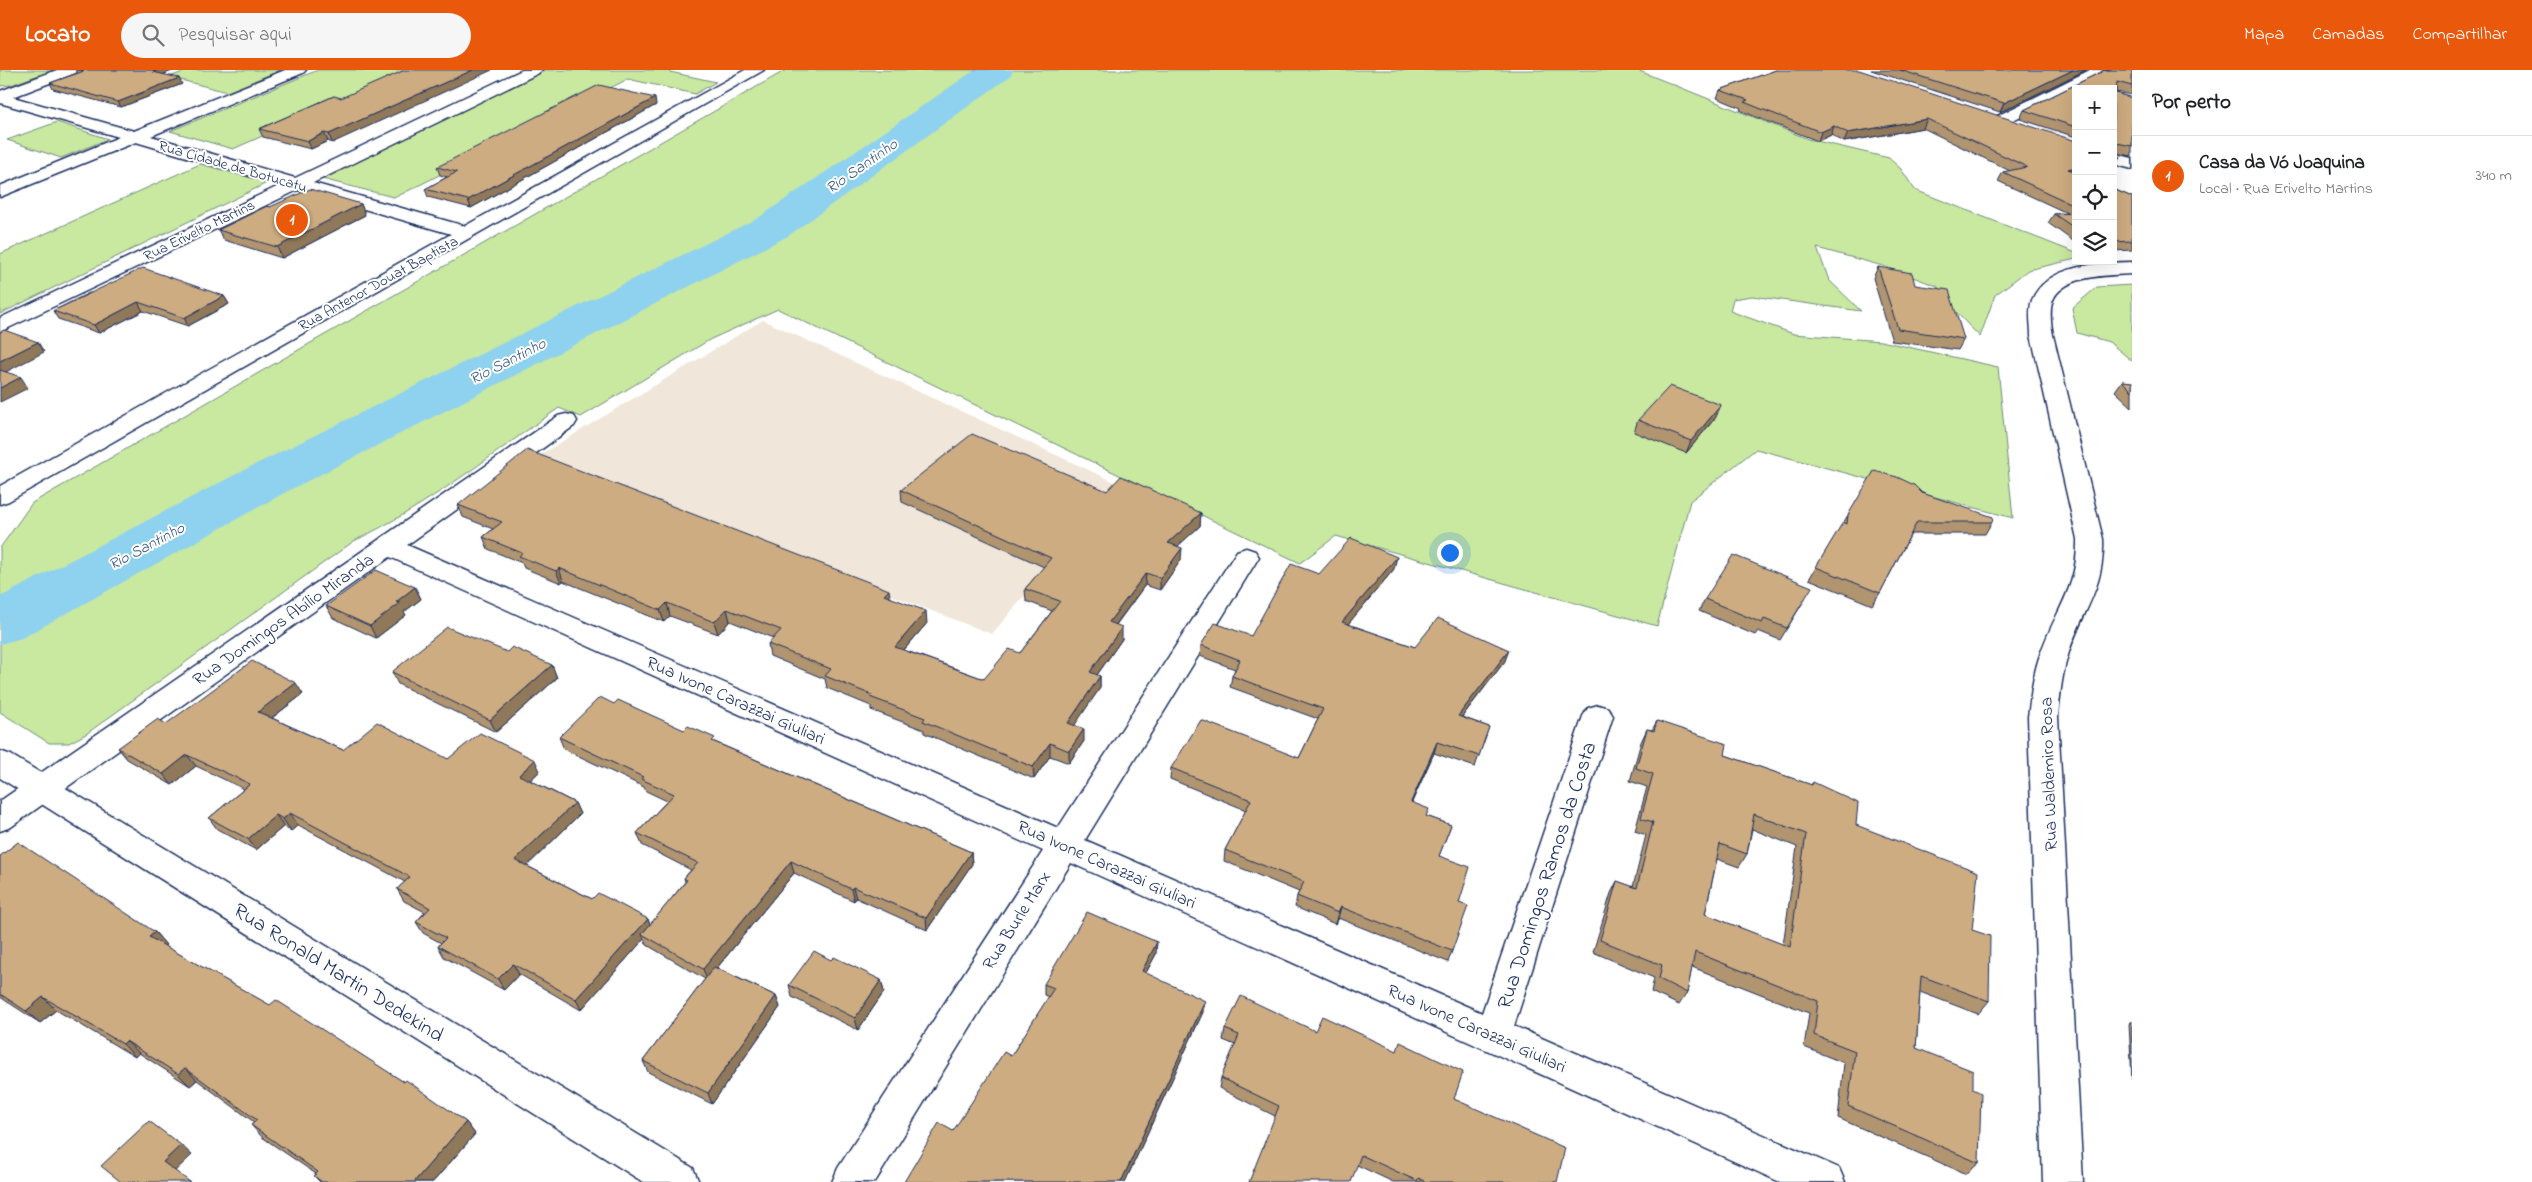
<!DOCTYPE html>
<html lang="pt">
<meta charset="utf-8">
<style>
body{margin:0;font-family:"Indie Flower",sans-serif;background:#f6f6f6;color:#202124}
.controls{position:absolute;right:15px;top:15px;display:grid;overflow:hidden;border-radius:0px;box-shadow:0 5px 20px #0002}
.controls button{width:45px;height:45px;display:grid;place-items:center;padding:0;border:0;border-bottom:1px solid #e0e0e0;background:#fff;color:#202124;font:25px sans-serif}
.you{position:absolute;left:1449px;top:482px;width:18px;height:18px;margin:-12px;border:4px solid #fff;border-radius:50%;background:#1a73e8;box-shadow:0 0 0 8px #1a73e833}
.badge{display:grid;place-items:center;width:32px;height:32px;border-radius:50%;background:#ea580c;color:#fff;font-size:16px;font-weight:700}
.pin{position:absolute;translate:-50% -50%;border:2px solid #fff;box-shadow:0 1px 5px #0006}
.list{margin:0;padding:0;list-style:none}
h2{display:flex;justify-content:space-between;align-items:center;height:65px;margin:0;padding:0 20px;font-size:21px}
h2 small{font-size:16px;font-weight:400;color:#757577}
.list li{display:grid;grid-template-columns:32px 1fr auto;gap:15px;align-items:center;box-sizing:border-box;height:80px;padding:0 20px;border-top:1px solid #e0e0e0}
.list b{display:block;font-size:19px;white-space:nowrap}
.list p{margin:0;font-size:16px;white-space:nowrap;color:#757577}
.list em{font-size:16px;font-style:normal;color:#757577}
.icon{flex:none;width:28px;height:28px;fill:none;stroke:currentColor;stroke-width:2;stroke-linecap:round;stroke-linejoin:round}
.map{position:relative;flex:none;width:2132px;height:1112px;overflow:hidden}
header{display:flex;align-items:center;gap:30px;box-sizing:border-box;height:70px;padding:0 25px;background:#ea580c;color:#fff}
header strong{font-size:24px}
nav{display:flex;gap:28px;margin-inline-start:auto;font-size:18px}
.search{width:350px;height:45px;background:#f6f6f6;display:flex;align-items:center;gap:12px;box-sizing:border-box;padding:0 18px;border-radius:28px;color:#757577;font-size:19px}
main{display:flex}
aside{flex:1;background:#fff}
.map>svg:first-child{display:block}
.built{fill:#f0e6d9}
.green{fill:#c9e8a0;stroke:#728c7f}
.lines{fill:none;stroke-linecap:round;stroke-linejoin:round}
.stream{stroke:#6191b6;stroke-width:6}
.river{fill:#8fd2f0;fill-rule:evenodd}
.street-casing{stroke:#1b2f5e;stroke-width:3}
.secondary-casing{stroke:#1b2f5e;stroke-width:3}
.street{fill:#fff;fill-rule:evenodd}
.secondary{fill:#fff;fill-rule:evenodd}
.wall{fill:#b1946f;stroke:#1b2f5e;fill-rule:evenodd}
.shaded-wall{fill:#90785a;stroke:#1b2f5e}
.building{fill:#ceac81;stroke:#1b2f5e;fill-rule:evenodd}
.labels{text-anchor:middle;stroke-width:4;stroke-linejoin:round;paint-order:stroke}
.far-street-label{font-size:15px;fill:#1b2f5e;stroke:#fff}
.far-water-label{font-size:16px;font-style:italic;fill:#385882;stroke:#fff}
.street-label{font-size:18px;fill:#1b2f5e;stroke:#fff}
.near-street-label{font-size:21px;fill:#1b2f5e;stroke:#fff}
</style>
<header>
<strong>Locato</strong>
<div class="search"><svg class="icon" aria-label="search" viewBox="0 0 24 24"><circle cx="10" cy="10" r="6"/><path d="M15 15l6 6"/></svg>Pesquisar aqui</div>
<nav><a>Mapa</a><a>Camadas</a><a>Compartilhar</a></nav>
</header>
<main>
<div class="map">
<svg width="2132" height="1112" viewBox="0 0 2132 1112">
<rect width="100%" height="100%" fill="#fff"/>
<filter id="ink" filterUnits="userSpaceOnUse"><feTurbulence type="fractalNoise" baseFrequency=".02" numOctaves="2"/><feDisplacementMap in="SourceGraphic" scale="10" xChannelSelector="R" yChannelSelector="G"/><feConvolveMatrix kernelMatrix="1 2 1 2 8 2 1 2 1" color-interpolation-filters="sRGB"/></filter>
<g filter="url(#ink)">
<!-- built -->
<path class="built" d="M763 250 1119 414 992 564 535 388Z"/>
<!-- green -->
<g class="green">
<path d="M0 0H53L11 15 0 16Z"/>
<path d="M189 0H281L227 22 169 7Z"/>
<path d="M318 0H413L233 79 170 61Z"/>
<path d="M543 0H661L716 12 695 24 628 9 398 126 393 127 322 109V105Z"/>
<path d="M786 0H1637L1808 69 1889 88 1901 99 1915 120 2076 183V189L2028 200 1995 225 1980 267 1953 239 1937 216 1883 196 1817 178 1829 210 1861 241 1752 226 1733 229 1730 241 1794 264 1881 271 1998 297 2013 448 1756 379 1690 431 1657 556 1336 466 1300 493 778 239 711 269 581 347 559 338C492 384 428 436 354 471L86 664 69 673H49L0 642V478L32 433Z"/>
<path d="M57 52 108 69 61 88 7 70Z"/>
<path d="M200 94 266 112 265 114 0 244V184Z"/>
<path d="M2132 215V291L2109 272 2077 263 2072 238 2097 217Z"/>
</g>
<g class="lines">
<!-- stream -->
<path class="stream" d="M977 0 993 3"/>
<!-- river -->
<path class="river" d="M975 0H1014L1009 7 788 166 284 423 22 568 0 574V527L246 399 758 148Z"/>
<defs>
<g id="street">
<path d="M57 0H79L76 3 13 27 134 61 285 0H306L303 3 151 66 295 108 522 0H542L539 3 313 113 465 156 745 0H764L9 431 0 434V416L451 164 298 120 0 262V248L281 115 136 72 0 127V116L119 67 0 33V21Z"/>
<path d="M2090 0H2110L2107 3 2007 53 2001 55 1993 50 1995 47Z"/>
<path d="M2113 83 2132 88V99L2113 94Z"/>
<path d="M566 344 574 346 577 351 574 356 407 475 1058 758 1237 481 1246 478 1255 481 1259 487 1085 770 1482 943 1583 646 1588 638 1598 635 1608 638 1613 646 1514 956 1839 1098 1845 1112H1780L1071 793 875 1112H832L838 1098 1043 781 390 487 11 757 0 761V731L558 346Z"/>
</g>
<g id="secondary">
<path d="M2132 192V204C2110 205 2063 205 2053 230 2049 240 2051 254 2053 265L2103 469C2105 518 2083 539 2069 582 2062 603 2060 625 2058 647L2083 1112H2043L2028 647C2031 625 2033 603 2041 582 2056 539 2078 518 2077 469L2031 265C2031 254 2028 241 2032 230 2047 194 2099 193 2132 192Z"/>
<path d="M0 681 11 685 693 1098 699 1112H643L0 708Z"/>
</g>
</defs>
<!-- street casing -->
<use href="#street" class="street-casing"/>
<!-- secondary casing -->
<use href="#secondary" class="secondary-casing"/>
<!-- street -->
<use href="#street" class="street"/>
<!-- secondary -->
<use href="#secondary" class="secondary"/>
</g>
<!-- wall -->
<g class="wall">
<path d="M76 0H175L163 4 182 14 121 37 53 19 50 13 77 3Z"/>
<path d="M1776 0 2076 71V173L2048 153 2054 144 2067 143 1998 111 2003 102 2010 101 1923 58 1844 72 1831 65 1818 71 1756 47 1740 40 1741 38 1717 28 1720 20Z"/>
<path d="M1871 0H2086L2000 42Z"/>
<path d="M2105 0H2132V25L2116 22V23L2132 28V86L2116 83V85L2120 87 2115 96 2113 97V19H2076V67L2020 49 2024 40Z"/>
<path d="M334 26 332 73 328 71 311 79 263 67 259 59Z"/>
<path d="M656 35 471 138 428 127 425 119 447 107 440 105 437 97Z"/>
<path d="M2113 119 2132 127V180L2113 181Z"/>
<path d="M361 134 365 145 282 188 224 170 218 160 270 137Z"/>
<path d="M1878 197 1915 215 1964 269 1958 280 1892 271 1873 208Z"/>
<path d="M89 223 224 226 229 234 188 256 143 241 99 263 58 249 53 241Z"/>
<path d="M2122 311 2132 312V337L2115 321Z"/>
<path d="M1716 347 1686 383 1634 362 1638 350Z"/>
<path d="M901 420 1107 421 1201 443 1200 456 1177 476 1181 490 1160 520 1145 515 1116 555 1122 569 1097 605 1100 606V618L1074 655 1084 671 1069 693 1050 686 1034 709 924 663V660L871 640V636L827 618 825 609 770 586 768 574 773 568 730 551 718 564 670 546 664 552 563 511 561 513 524 498 522 493 488 479 483 467 493 459 463 447 458 435 890 527 927 553 904 580 984 609 1020 583 1052 541 1026 531 1025 519 1044 497 902 432Z"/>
<path d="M1922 423 1992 452 1985 464H1911L1880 523 1872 535 1809 509 1848 445Z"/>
<path d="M1394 499 1348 554 1415 577 1505 591 1462 647 1489 657 1475 697 1434 683 1412 732 1426 746 1451 755 1439 786 1459 833 1452 881 1448 892 1338 848 1335 854 1295 837 1297 826 1299 822 1224 791 1225 780 1246 740 1170 709 1171 698 1299 688 1318 649 1230 617 1232 606 1235 599 1200 586 1201 575 1251 566 1319 504Z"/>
<path d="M415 517 421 529 404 542 406 545 376 568 333 548 326 536Z"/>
<path d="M1705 529H1805L1780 570 1758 561 1755 565 1699 541Z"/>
<path d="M552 595 557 608 496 662 398 614 392 602Z"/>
<path d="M303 624 272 648 343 680 448 689 540 701 530 710 575 733 580 744 527 796 592 829 648 849 650 855 685 812 684 808 691 800 642 775 637 763 667 731 646 721 644 717 564 679 559 667 614 634 717 673 971 782 972 794 927 860 856 828 854 831 794 803 717 898 776 926 780 937 712 1034 648 1002 643 991 705 909 647 875 644 869 581 940 519 904 504 920 444 887 438 876 441 873 423 863 416 852 425 842 404 831 397 819 405 812 298 755 291 761 284 756 256 780 217 759 209 748 244 719 196 696 172 715 127 689 118 678 166 654Z"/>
<path d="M1657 651 1725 685 1811 715 1813 712 1856 755 1972 860 1989 931 1978 944 1920 922 1916 978 1973 1019 1979 1093 1966 1104 1838 1048 1844 993 1804 977 1809 943 1692 897 1687 923 1679 935 1651 922 1654 908 1593 882 1611 823 1617 811 1633 817 1646 765 1635 761 1647 717 1630 711 1641 672 1647 659 1652 660ZM1752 759 1797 777 1783 875 1705 844 1717 789 1739 797 1747 784Z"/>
<path d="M0 786 155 862 166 875 165 876 404 1012 466 1052 475 1064 433 1112H320L314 1106 316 1104 262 1067 251 1055 254 1052 197 1010 190 1016 139 983 135 987 56 940 40 953 0 927Z"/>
<path d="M1156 884 1146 903 1203 942 1125 1112H904L953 1061 1011 986 1049 927 1044 925V914Z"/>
<path d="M831 890 881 910 884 922 858 960 792 927 789 915Z"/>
<path d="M2132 951V1010L2129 954Z"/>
<path d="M1225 959 1454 1029 1557 1112H1393L1357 1095 1275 1046 1219 1018 1221 1008 1235 975 1223 970Z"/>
</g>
<!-- shaded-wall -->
<g class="shaded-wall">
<path d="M158 0H175L156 7 153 2Z"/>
<path d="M473 0H492L332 73 329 64Z"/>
<path d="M2073 0H2086L2000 42 2004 33Z"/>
<path d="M179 8 182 14 121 37 118 32Z"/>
<path d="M655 28 656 35 471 138 468 130Z"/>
<path d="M1927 49 1923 58 1844 72 1848 63Z"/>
<path d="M1834 56 1831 65 1818 71 1821 62Z"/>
<path d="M324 63 328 71 311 79 308 71Z"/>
<path d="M2120 87 2115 96 2113 97V89Z"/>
<path d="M2076 97V105L2068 99Z"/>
<path d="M361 134 365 145 282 188 277 177Z"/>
<path d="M224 226 229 234 188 256 184 248Z"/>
<path d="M138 232 143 241 99 263 94 255Z"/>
<path d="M38 272 44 282 0 305V291Z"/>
<path d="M21 307 28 318 0 332V318Z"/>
<path d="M1721 335 1716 347 1686 383 1691 371Z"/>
<path d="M1201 443 1200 456 1167 486 1168 473Z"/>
<path d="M1182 478 1181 490 1160 520V508Z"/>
<path d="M1397 487 1394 499 1340 564 1342 552Z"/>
<path d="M559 498 563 511 561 513 556 501Z"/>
<path d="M1146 503 1145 515 1108 565 1109 552Z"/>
<path d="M415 517 421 529 404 542 406 545 376 568 370 556 396 532Z"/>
<path d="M889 520 891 532 884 525Z"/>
<path d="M667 533 670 546 664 552 660 540Z"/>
<path d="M727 539 730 551 718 564 714 552Z"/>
<path d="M926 541 927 553 896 589 895 577Z"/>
<path d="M1122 557V569L1090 615V602Z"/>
<path d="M1509 580 1505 591 1454 657 1458 646Z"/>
<path d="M552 595 557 608 496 662 490 650Z"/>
<path d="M1100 606V618L1068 665V653Z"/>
<path d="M296 613 303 624 265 653 258 642Z"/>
<path d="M1084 659V671L1069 693V681Z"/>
<path d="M1437 672 1434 683 1407 743 1411 732Z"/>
<path d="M1050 673V686L1034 709 1033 697Z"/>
<path d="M187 685 196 696 172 715 163 704Z"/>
<path d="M535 690 540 701 524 716 519 705Z"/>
<path d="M575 733 580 744 521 802 515 790Z"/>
<path d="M290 743 298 755 291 761 283 749Z"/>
<path d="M276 745 284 756 256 780 248 769Z"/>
<path d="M971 782 972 794 927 860 926 848Z"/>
<path d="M791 791 794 803 707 910 703 899Z"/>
<path d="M853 817 856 828 854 831 851 819Z"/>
<path d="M1341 837 1338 848 1335 854 1338 843Z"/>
<path d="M648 849 652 861 642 864 644 869 581 940 576 929Z"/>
<path d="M155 862 166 875 160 879 149 867Z"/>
<path d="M1157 872 1156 884 1141 912 1142 901Z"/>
<path d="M513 894 519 904 504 920 498 909Z"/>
<path d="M881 910 884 922 858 960 855 948Z"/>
<path d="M776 926 780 937 712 1034 708 1023Z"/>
<path d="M43 927 56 940 40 953 26 941Z"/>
<path d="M1205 931 1203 942 1125 1112H1121Z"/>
<path d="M126 971 139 983 135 987 123 974Z"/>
<path d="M185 998 197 1010 190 1016 178 1004Z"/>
<path d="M466 1052 475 1064 433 1112H414Z"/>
<path d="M181 1075 192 1085 174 1102 163 1092Z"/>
</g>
<!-- building -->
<g class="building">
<path d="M81 0H158L153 2 179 8 118 32 50 13 84 1Z"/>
<path d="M405 0H473L329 64 324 63 308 71 259 59 334 26 341 28Z"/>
<path d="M1776 0H1859L2076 71V97L2068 99 2076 102V136L2003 102 2027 97 1927 49 1848 63 1834 56 1821 62 1759 38 1744 32 1748 30 1720 20Z"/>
<path d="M1900 0H2073L2004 33Z"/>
<path d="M2105 0H2132V16L2117 12 2116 23 2132 28V76L2117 73 2116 85 2120 87 2113 89V19H2076V57L2024 40Z"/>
<path d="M599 15 655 28 468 130 425 119 457 102 437 97Z"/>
<path d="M310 119 361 134 277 177 218 160 267 136 270 137Z"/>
<path d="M2113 119 2132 127V171L2113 172Z"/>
<path d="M2076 143V159L2054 144Z"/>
<path d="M1878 197 1912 203 1915 215 1949 220 1964 269 1898 259Z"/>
<path d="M143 198 224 226 184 248 138 232 94 255 53 241Z"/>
<path d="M4 260 38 272 0 291V262Z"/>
<path d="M0 300 21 307 0 318Z"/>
<path d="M2122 311 2132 312V321Z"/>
<path d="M1670 316 1721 335 1691 371 1638 350Z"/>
<path d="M972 364 1107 421 1121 406 1201 443 1168 473 1182 478 1160 508 1146 503 1109 552 1122 557 1090 602 1100 606 1068 653 1084 659 1069 681 1050 673 1033 697 923 651 925 648 870 627 872 625 825 606 831 599 768 574 781 560 727 539 714 552 667 533 660 540 559 498 556 501 519 486 522 483 483 467 502 452 458 435 527 380 889 520 884 525 926 541 895 577 984 609 1009 579 1020 583 1060 531 1025 519 1051 488 901 420Z"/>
<path d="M1874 401 1897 407 1914 415 1922 423 1993 447 1992 452H1917L1880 523 1816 497 1843 452 1847 454 1848 445Z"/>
<path d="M1351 468 1397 487 1342 552 1415 577 1438 548 1509 580 1458 646 1489 657 1479 686 1437 672 1411 732 1429 739 1426 746 1451 755 1439 786 1470 797 1459 833 1468 836 1452 881 1341 837 1338 843 1297 826 1304 812 1225 780 1251 730 1171 698 1201 650 1299 688 1323 639 1232 606 1240 590 1201 575 1215 553 1251 566 1291 494 1319 504Z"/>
<path d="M1733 485 1812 517 1787 558 1764 549 1762 553 1705 529Z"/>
<path d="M376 500 415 517 396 532 400 533 370 556 326 536Z"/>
<path d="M447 557 507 582 512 577 552 595 490 650 392 602Z"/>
<path d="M252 591 296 613 258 642 343 680 377 652 448 689 480 663 535 690 519 705 575 733 515 790 592 829 598 823 648 849 576 929 513 894 498 909 438 876 446 868 416 852 430 838 397 819 410 807 290 743 283 749 276 745 248 769 209 748 250 714 187 685 163 704 118 678 158 649 166 654Z"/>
<path d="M600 627 614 634 618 630 684 660 688 656 715 668 712 671 971 782 926 848 853 817 851 819 791 791 703 899 642 864 687 810 684 808 698 793 637 763 674 724 641 709 643 707 559 667Z"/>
<path d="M1657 651 1727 674 1725 685 1812 715 1813 712 1858 733 1856 755 1978 802 1972 860 1990 866 1989 931 1921 906 1916 978 1973 1001V1019L1981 1023 1979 1093 1848 1036 1855 981 1814 965 1818 931 1695 882 1687 923 1659 909 1662 895 1600 870 1617 811 1637 818 1653 752 1641 748 1653 704 1636 698 1647 659 1654 661ZM1754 744 1806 764 1790 877 1705 844 1720 774 1747 784Z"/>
<path d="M18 772 155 862 149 867 270 935 276 930 404 1012 406 1010 466 1052 414 1112H322L314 1106 318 1102 251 1055 257 1050 185 998 178 1004 126 971 123 974 43 927 26 941 0 924V786Z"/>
<path d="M1087 842 1157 872 1142 901 1205 931 1121 1112H904L939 1053 953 1061 1004 982 1011 986 1054 918 1044 914Z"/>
<path d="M814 881 831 890 834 887 881 910 855 948 789 915Z"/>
<path d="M714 897 776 926 708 1023 643 991Z"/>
<path d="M1241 926 1315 961 1322 946 1397 981 1400 972 1463 1002 1454 1029 1565 1078 1557 1112H1426L1418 1108 1417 1111 1361 1085 1351 1112H1249L1279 1036 1221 1008 1239 965 1225 959Z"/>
<path d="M149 1051 181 1075 163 1092 190 1112H121L101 1096Z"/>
</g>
</g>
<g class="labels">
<!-- far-street labels -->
<g class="far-street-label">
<text transform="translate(233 96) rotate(16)" y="5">Rua Cidade de Botucatu</text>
<text transform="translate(199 160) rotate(-26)" y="5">Rua Erivelto Martins</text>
<text transform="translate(378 213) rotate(-29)" y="5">Rua Antenor Douat Baptista</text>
</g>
<!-- far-water labels -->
<g class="far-water-label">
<text transform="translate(861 95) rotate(-35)" y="6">Rio Santinho</text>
<text transform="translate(507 290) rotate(-27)" y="6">Rio Santinho</text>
<text transform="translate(146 475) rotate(-28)" y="6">Rio Santinho</text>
</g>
<!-- street labels -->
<g class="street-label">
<text transform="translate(283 549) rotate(-35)" y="6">Rua Domingos Abílio Miranda</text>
<text transform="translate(736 630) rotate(24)" y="6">Rua Ivone Carazzai Giuliari</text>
<text transform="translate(2048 704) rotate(-92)" y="6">Rua Waldemiro Rosa</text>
<text transform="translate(1107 794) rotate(24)" y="6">Rua Ivone Carazzai Giuliari</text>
<text transform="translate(1016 850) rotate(-58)" y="6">Rua Burle Marx</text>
<text transform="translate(1477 958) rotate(24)" y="6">Rua Ivone Carazzai Giuliari</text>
</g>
<!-- near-street labels -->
<g class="near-street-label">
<text transform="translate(1546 805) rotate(-72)" y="7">Rua Domingos Ramos da Costa</text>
<text transform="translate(339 902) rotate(32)" y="7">Rua Ronald Martin Dedekind</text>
</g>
</g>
</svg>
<div class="controls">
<button>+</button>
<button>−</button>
<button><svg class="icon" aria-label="locate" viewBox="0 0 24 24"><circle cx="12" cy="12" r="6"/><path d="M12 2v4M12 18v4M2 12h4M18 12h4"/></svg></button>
<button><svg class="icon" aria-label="layers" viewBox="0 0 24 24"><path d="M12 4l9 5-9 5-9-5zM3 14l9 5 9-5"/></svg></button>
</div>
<div class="you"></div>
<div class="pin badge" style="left:292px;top:150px">1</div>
</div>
<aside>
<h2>Por perto<small></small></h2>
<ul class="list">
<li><span class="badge">1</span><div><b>Casa da Vó Joaquina</b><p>Local · Rua Erivelto Martins</p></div><em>340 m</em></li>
</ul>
</aside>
</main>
